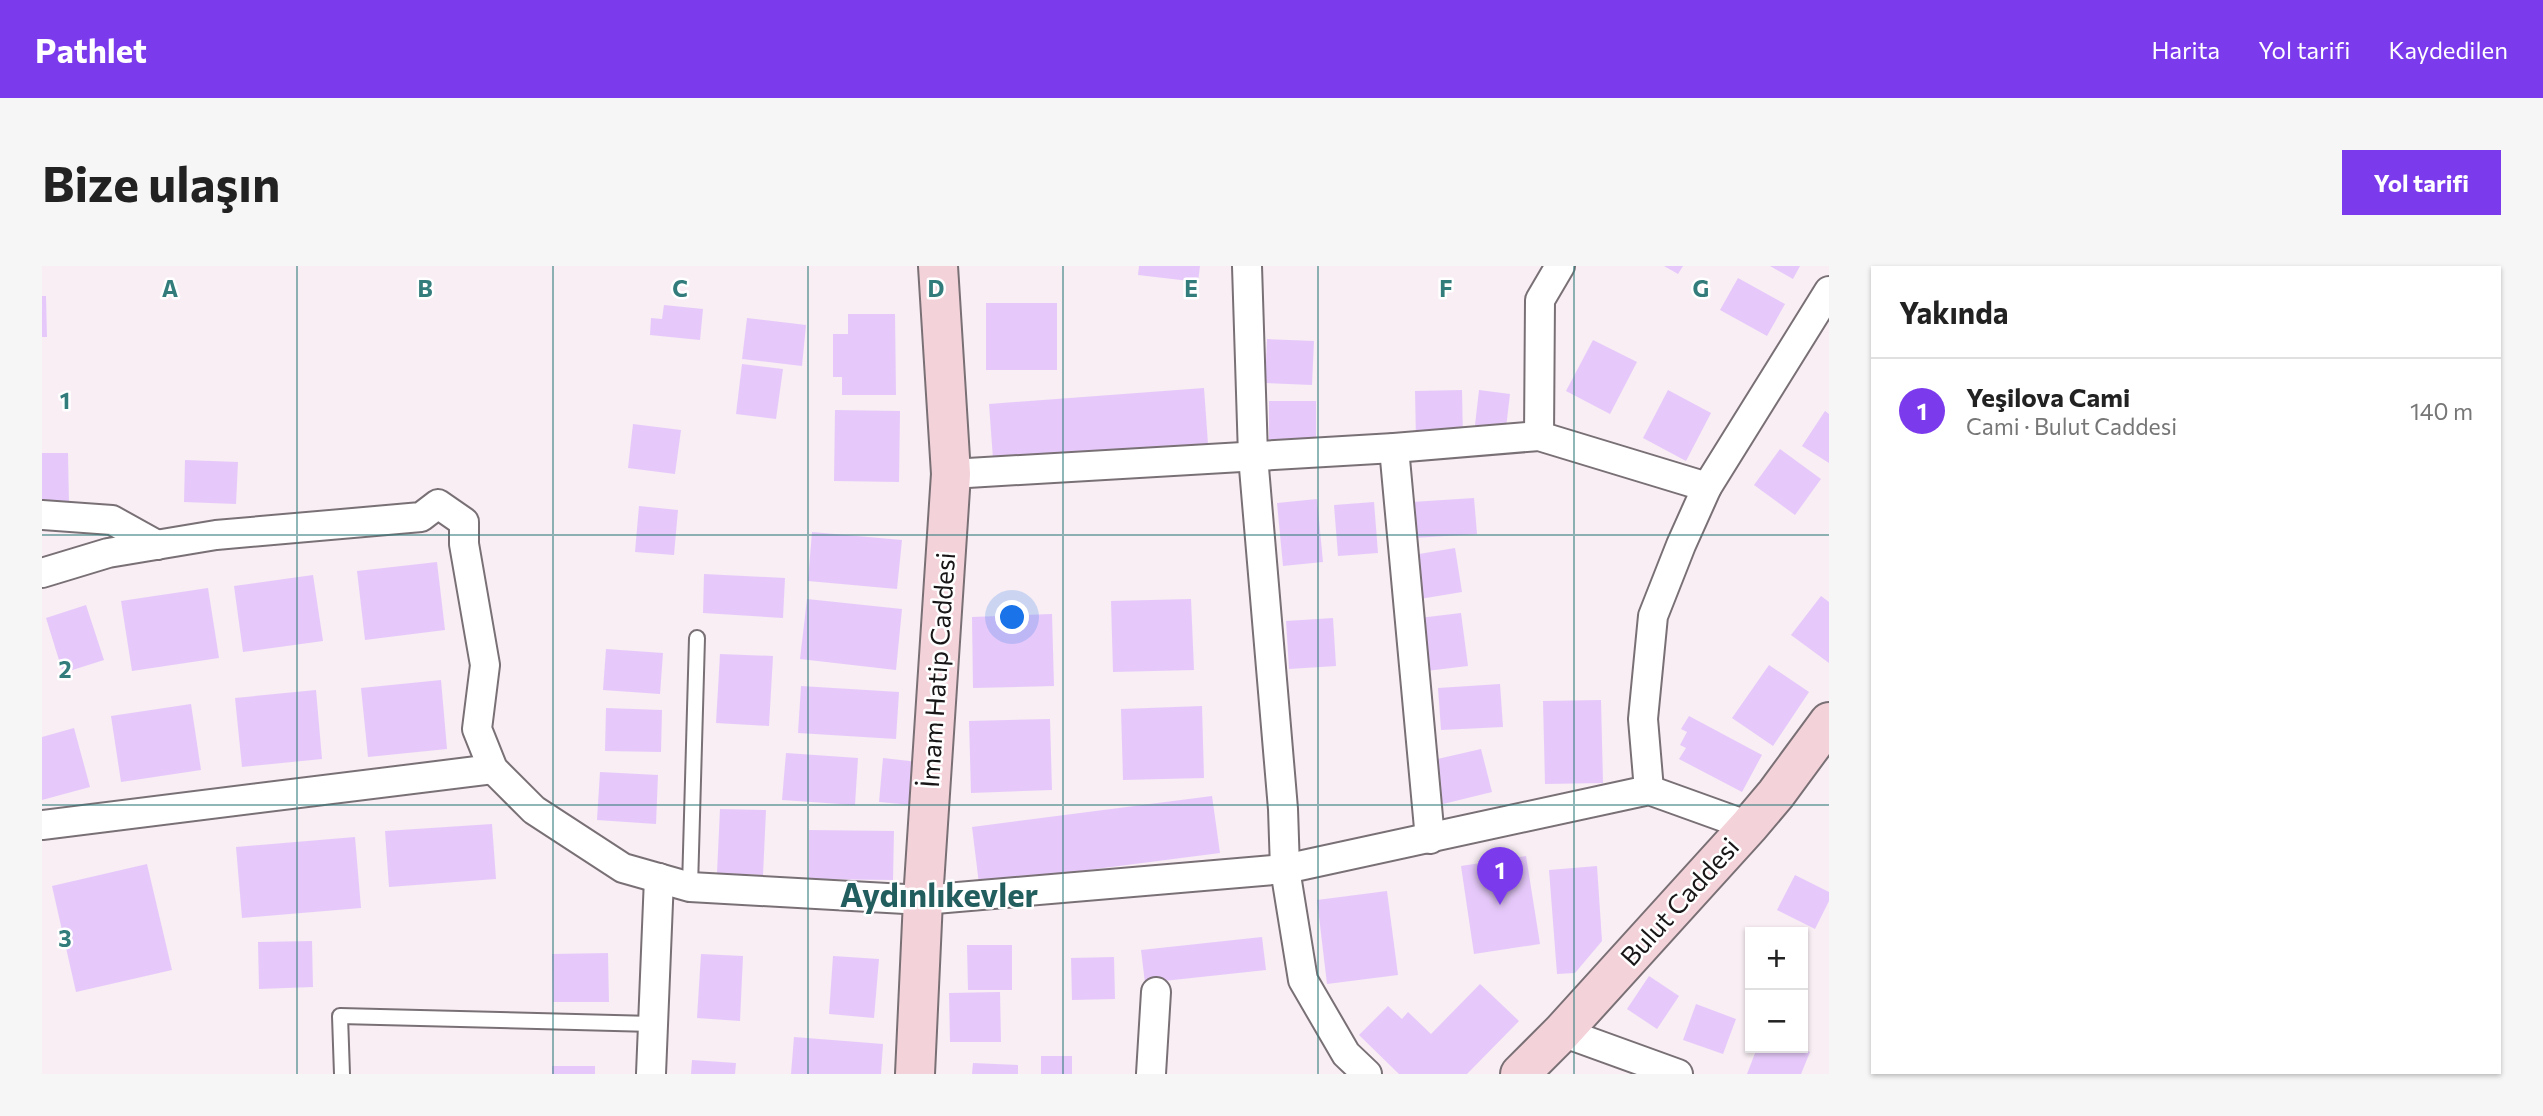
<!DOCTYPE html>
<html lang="tr">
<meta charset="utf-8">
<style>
body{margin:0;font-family:Commissioner,sans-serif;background:#f6f6f6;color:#222}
.controls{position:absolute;right:21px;bottom:21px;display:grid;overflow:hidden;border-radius:0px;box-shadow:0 2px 5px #0004}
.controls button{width:63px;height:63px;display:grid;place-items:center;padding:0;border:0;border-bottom:2px solid #e0e0e0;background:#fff;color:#222;font:35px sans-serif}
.you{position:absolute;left:971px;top:352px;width:24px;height:24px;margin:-18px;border:5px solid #fff;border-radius:50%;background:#1a73e8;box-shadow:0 0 0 10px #1a73e833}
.badge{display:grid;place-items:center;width:46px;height:46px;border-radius:50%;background:#7c3aed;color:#fff;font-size:23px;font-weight:700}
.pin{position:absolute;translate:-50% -58px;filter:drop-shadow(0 2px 4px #0008)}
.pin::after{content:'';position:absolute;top:37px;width:24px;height:21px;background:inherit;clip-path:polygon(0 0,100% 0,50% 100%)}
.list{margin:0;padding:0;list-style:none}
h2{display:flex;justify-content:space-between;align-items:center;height:91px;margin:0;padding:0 28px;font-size:30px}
h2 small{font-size:23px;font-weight:400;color:#767676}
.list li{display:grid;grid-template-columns:46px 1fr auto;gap:21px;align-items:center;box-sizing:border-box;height:105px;padding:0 28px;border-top:2px solid #e0e0e0}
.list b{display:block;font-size:26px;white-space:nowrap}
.list p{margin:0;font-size:23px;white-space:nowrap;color:#767676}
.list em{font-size:23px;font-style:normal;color:#767676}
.map{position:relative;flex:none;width:1787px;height:808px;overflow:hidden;border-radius:0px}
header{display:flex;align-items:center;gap:42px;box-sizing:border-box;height:98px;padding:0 35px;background:#7c3aed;color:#fff}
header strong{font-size:33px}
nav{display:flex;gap:38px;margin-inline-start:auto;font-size:24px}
.intro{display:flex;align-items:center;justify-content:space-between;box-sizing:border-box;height:168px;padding:0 42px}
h1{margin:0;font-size:49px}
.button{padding:18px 32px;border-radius:0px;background:#7c3aed;color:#fff;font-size:24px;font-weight:700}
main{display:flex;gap:42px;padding:0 42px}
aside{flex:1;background:#fff;border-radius:0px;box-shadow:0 2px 5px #0004}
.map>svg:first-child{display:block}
.building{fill:#e6c9fa}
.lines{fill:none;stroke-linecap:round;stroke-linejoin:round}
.lane-casing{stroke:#797075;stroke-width:18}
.street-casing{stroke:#797075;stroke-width:32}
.secondary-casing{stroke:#797075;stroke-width:42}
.lane{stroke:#fff;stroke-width:14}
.street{stroke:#fff;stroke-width:28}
.secondary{stroke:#f4d2d9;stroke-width:38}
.grid{fill:none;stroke:#337c7c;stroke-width:2;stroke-opacity:0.55}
.labels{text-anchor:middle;stroke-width:5;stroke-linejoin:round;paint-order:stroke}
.street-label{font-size:26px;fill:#191618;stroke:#fff}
.district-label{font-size:33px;font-weight:bold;fill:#235e5e;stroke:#fff}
.grid-label{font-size:23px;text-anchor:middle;font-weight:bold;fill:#337c7c;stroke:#fff;stroke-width:5;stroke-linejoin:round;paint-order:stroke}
</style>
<header>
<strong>Pathlet</strong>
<nav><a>Harita</a><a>Yol tarifi</a><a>Kaydedilen</a></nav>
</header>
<div class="intro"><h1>Bize ulaşın</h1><a class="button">Yol tarifi</a></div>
<main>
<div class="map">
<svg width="1787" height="808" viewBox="0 0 1787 808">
<rect width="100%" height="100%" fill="#f8eef4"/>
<!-- building -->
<g class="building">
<path d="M1097 0H1158L1156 16 1096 9Z"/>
<path d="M1622 0H1641L1636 8Z"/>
<path d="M1728 0H1758L1751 13Z"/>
<path d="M1696 12 1743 38 1725 70 1678 44Z"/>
<path d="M0 30H4L5 71H0Z"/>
<rect x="944" y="37" width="71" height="67"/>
<path d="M622 39 661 43 658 74 608 69 609 52 620 53Z"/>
<path d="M806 48H853L854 129H800V111H791V68H806Z"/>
<path d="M705 52 764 59 760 100 700 93Z"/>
<path d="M1225 73 1272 75 1270 119 1223 117Z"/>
<path d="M1551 74 1595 96 1568 148 1524 125Z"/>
<path d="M700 98 741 103 734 153 694 148Z"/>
<path d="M1162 122 1166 178 951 193 947 138Z"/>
<path d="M1420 124 1421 173 1374 174 1373 125Z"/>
<path d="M1437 124 1468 128 1464 162 1433 159Z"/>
<path d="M1626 124 1669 147 1644 195 1601 172Z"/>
<rect x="1227" y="135" width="47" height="43"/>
<path d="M793 144 858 145 857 216 792 215Z"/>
<path d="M1783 145 1787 148V197L1760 180Z"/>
<path d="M591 158 639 164 633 208 586 202Z"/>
<path d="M1738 183 1779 213 1753 249 1712 219Z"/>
<path d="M0 187H26L27 238 0 239Z"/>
<path d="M143 194 196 196 194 238 142 236Z"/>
<path d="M1432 232 1435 268 1372 272 1370 236Z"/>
<path d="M1275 233 1281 296 1241 300 1235 237Z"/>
<path d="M1332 236 1336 287 1296 290 1292 239Z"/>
<path d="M597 240 636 244 632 289 593 286Z"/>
<path d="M770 266 860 274 855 323 766 315Z"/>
<path d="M1413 282 1420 326 1378 333 1371 289Z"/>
<path d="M395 296 403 364 323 374 315 305Z"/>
<path d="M662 308 743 312 741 352 661 347Z"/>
<path d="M271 309 281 375 201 386 192 320Z"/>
<path d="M166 322 177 392 90 405 79 335Z"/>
<path d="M1779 330 1787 336V397L1749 369Z"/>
<path d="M765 333 860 343 854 404 758 393Z"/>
<path d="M1149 333 1152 404 1071 406 1069 335Z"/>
<path d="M44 339 62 394 21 407 4 352Z"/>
<path d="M1419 347 1426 400 1384 405 1377 352Z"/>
<path d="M1010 348 1012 420 931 422 930 351Z"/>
<path d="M1291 352 1294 400 1247 403 1244 355Z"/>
<path d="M564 383 621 387 618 428 561 424Z"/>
<path d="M678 388 731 390 727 460 674 457Z"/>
<path d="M1727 399 1767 426 1731 480 1690 452Z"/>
<path d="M399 414 405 483 326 491 319 422Z"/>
<path d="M1458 418 1461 461 1399 464 1396 422Z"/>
<path d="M759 420 857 426 854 473 756 467Z"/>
<path d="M274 424 280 493 200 501 193 432Z"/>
<path d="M1559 434 1561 517 1503 518 1501 435Z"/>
<path d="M149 438 159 504 79 516 69 450Z"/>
<path d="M1160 440 1162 512 1081 514 1079 443Z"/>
<path d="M564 442 620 444 619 486 563 485Z"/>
<path d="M1647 450 1720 489 1700 526 1637 493 1644 482 1638 479 1645 466 1639 463Z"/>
<path d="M1008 453 1010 524 929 527 927 455Z"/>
<path d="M32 462 48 521 0 534V471Z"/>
<path d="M1439 483 1450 526 1401 538 1391 494Z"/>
<path d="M744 487 816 492 813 539 740 534Z"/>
<path d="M841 492 885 497 881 540 837 536Z"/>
<path d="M558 506 616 509 614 558 555 554Z"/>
<path d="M1170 530 1178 587 937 618 930 561Z"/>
<path d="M678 543 724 544 721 609 675 607Z"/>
<path d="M450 558 454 613 347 621 343 565Z"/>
<path d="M767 564 852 565 851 614 767 613Z"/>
<path d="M313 571 319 642 200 652 194 581Z"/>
<path d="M1484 590 1498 678 1432 688 1419 600Z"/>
<path d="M105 598 130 704 34 726 10 620Z"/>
<path d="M1555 600 1560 675 1533 707 1515 708 1507 604Z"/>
<path d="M1753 609 1787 626V635L1773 663 1735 644Z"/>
<path d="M1345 625 1356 709 1285 718 1275 634Z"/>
<path d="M1220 671 1224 704 1103 717 1099 684Z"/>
<path d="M270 675 271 721 217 723 216 676Z"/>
<path d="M925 679H970V724H926Z"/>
<path d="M566 687 567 736H511L510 688Z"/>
<path d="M659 688 701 690 698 755 655 752Z"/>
<path d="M791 690 837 693 832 752 787 748Z"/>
<path d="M1072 691 1073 733 1030 734 1029 692Z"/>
<path d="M1607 710 1637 730 1615 763 1585 743Z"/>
<path d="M1438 718 1477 755 1425 808H1357L1317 769 1346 740 1360 753 1366 746 1389 768Z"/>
<path d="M958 726 959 776H908L907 727Z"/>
<path d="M1654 738 1694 753 1681 788 1641 774Z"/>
<path d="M752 771 841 778 839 808H749Z"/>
<path d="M1715 782H1758L1768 786 1759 808H1705Z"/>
<rect x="999" y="790" width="31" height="18"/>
<path d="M650 794 694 797 693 808H649Z"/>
<path d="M931 797 976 799V808H930Z"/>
<rect x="510" y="800" width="43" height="8"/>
</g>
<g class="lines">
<defs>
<g id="lane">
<path d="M648 621 655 372"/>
<path d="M300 808 298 750 611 758"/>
</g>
<g id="street">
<path d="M1205 0 1211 190 1241 543 1243 603 1261 714 1304 788 1325 808"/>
<path d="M1497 170 1498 34 1518 0"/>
<path d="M1352 182 1388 573"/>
<path d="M909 208 1352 182 1497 170 1665 221"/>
<path d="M0 249 70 254 115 279"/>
<path d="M0 307 66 287 174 269 379 251 396 238 422 256V278L443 399 435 463 451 503 492 544 581 602 648 621 881 634 1243 603 1607 524 1707 560"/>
<path d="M1607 524 1601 453 1611 350 1639 279 1665 221 1787 25"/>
<path d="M0 559 451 503"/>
<path d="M1520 766 1636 808"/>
<path d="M609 808 617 612"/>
<path d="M1109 808 1114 726"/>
</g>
<g id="secondary">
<path d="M873 808 881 634 909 208 896 0"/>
<path d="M1478 808 1520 766 1707 560 1734 528 1787 456"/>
</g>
</defs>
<!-- lane casing -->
<use href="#lane" class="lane-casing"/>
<!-- street casing -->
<use href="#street" class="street-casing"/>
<!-- secondary casing -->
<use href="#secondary" class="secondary-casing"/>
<!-- lane -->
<use href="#lane" class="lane"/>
<!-- street -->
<use href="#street" class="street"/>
<!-- secondary -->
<use href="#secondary" class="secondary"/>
</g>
<!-- grid -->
<path class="grid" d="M255 0V808M511 0V808M766 0V808M1021 0V808M1276 0V808M1532 0V808M0 269H1787M0 539H1787"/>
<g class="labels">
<!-- street labels -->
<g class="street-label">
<text transform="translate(896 404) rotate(-86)" y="9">İmam Hatip Caddesi</text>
<text transform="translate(1638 636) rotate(-48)" y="9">Bulut Caddesi</text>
</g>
<!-- district labels -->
<g class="district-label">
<text x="897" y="641">Aydınlıkevler</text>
</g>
</g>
<g class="grid-label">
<text x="128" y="31">A</text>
<text x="383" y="31">B</text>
<text x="638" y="31">C</text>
<text x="894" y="31">D</text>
<text x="1149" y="31">E</text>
<text x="1404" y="31">F</text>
<text x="1659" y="31">G</text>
<text x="23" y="143">1</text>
<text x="23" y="412">2</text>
<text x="23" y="681">3</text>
</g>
</svg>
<div class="controls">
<button>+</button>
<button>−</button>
</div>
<div class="you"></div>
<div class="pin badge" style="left:1458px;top:639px">1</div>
</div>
<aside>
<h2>Yakında<small></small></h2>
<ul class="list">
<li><span class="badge">1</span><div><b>Yeşilova Cami</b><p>Cami · Bulut Caddesi</p></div><em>140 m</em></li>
</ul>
</aside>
</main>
